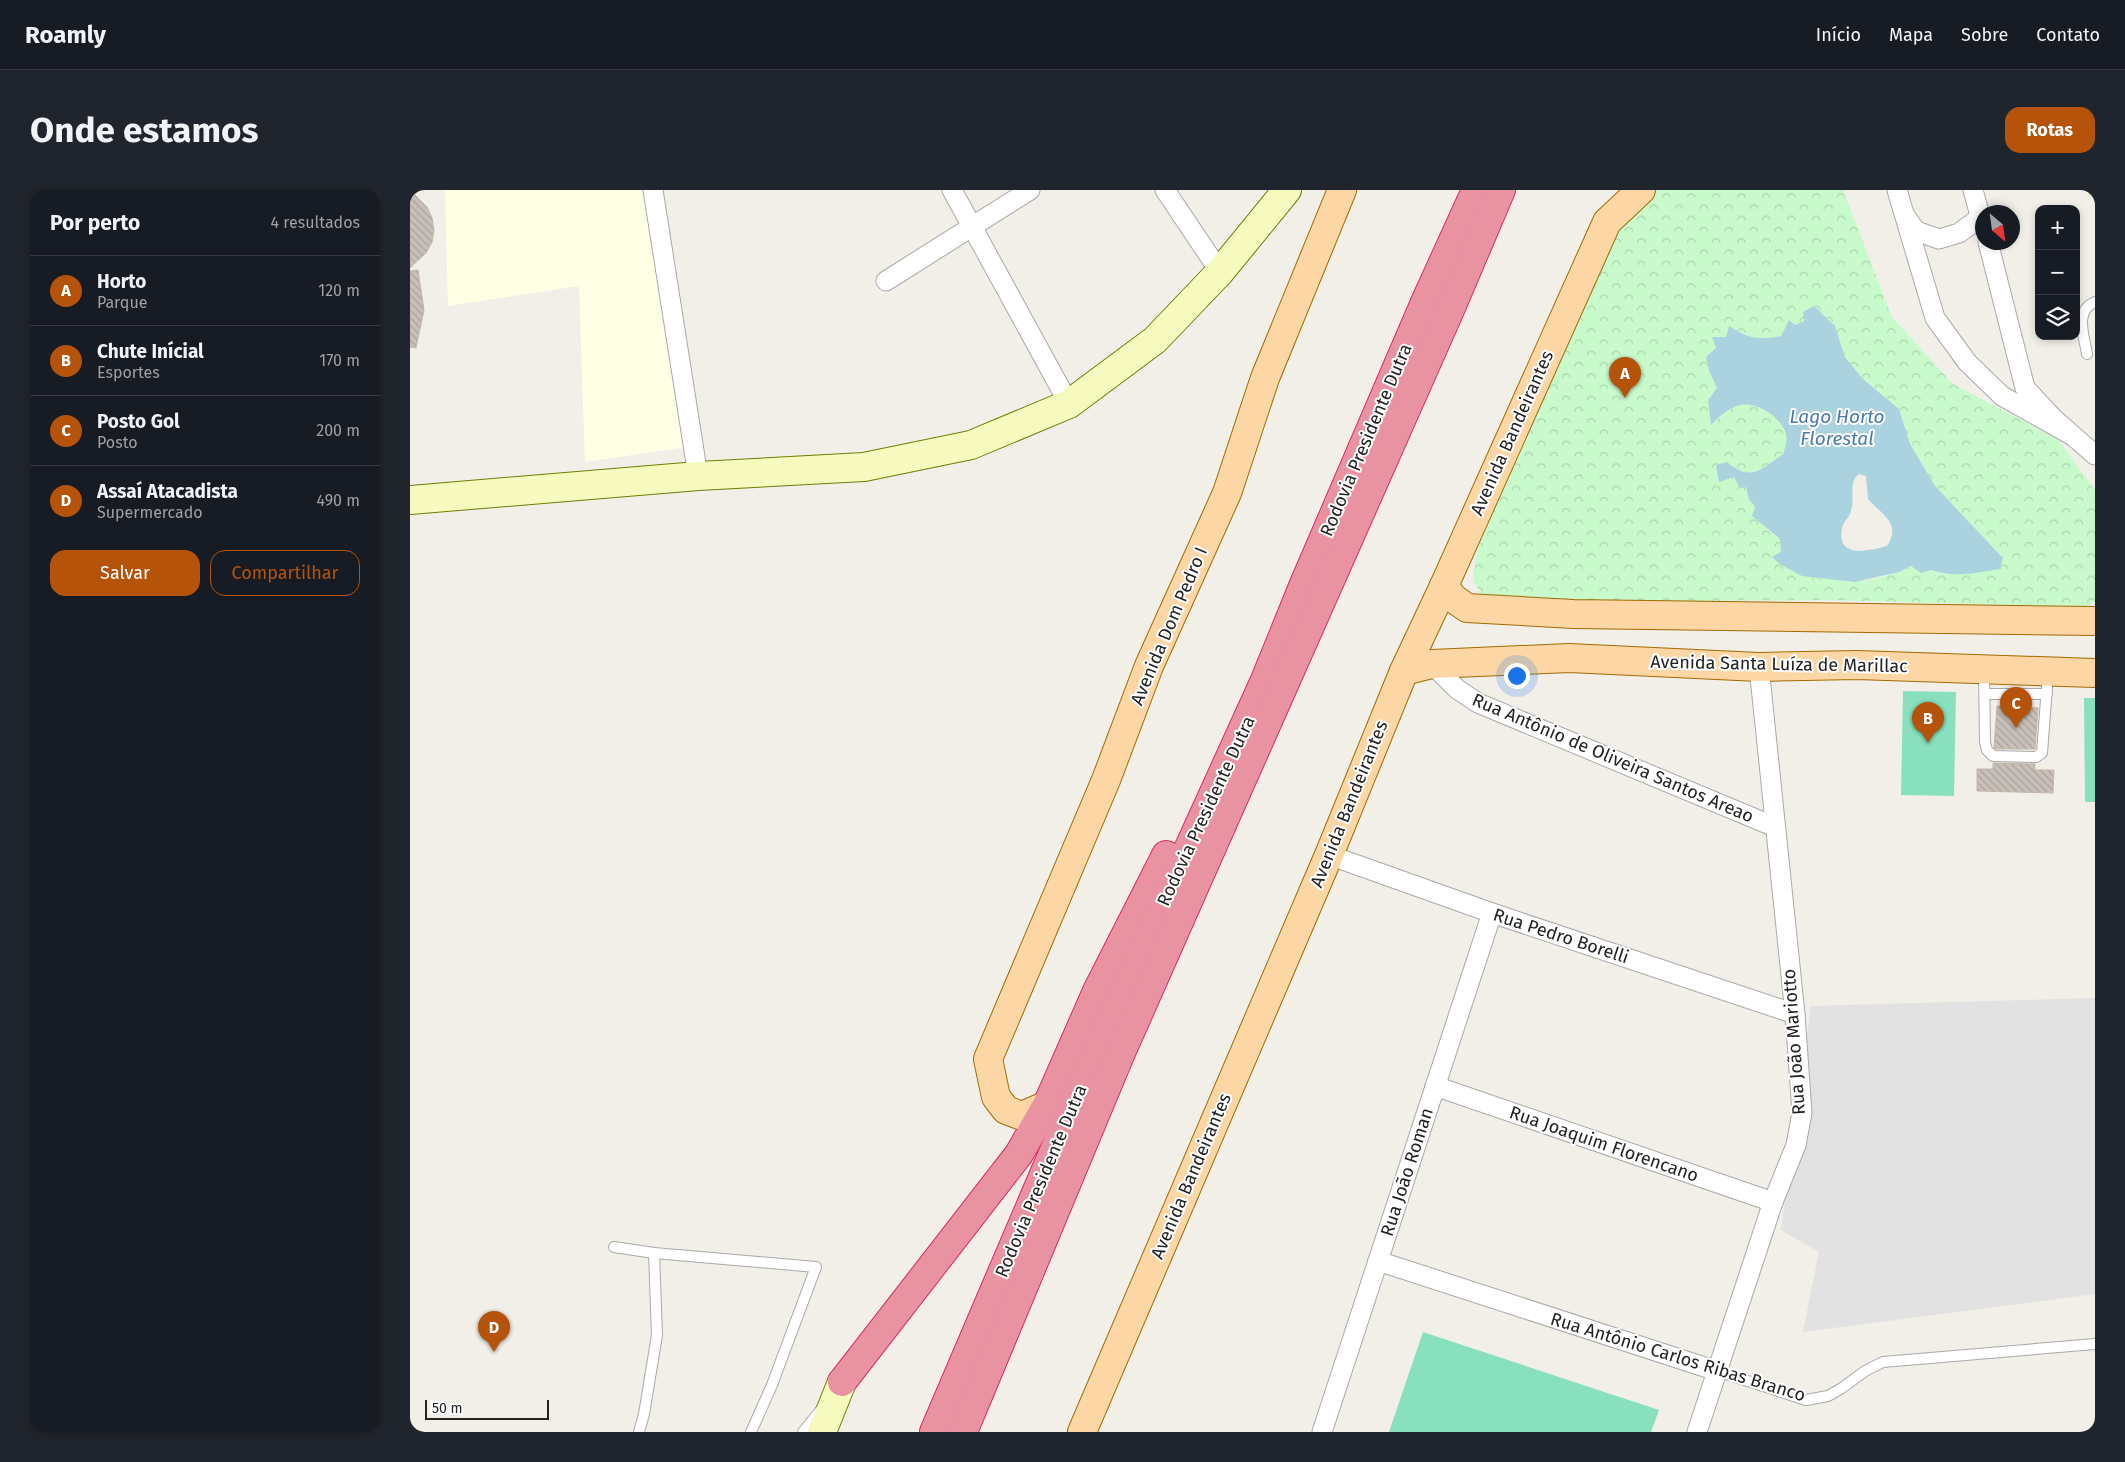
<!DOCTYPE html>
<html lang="pt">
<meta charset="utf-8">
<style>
body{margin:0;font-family:"Fira Sans",sans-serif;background:#20242c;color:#f1f3f6}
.controls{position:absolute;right:15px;top:15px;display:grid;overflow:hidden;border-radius:10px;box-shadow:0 2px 8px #0003}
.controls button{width:45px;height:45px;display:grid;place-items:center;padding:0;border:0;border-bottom:1px solid #363941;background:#171b24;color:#f1f3f6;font:25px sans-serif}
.compass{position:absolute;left:1565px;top:15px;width:45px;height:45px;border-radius:50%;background:#171b24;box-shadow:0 2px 8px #0003;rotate:151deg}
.scale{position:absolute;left:15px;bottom:12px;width:124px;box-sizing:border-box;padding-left:5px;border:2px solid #222;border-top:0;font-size:14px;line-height:18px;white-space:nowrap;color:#222;-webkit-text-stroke:4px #fff;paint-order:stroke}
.you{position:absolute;left:1106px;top:485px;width:18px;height:18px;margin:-12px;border:4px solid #fff;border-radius:50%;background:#1a73e8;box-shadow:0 0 0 8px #1a73e833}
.badge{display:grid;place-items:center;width:32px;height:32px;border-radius:50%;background:#b45309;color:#fff;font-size:16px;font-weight:700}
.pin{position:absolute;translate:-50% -41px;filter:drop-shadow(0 1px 2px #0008)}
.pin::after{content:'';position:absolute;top:26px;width:18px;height:15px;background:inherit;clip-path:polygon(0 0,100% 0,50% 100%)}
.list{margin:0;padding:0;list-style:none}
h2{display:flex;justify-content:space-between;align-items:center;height:65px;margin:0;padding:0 20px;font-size:21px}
h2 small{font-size:16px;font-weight:400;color:#9ea1a6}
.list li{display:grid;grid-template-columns:32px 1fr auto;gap:15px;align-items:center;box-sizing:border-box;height:70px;padding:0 20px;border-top:1px solid #363941}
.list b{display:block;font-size:19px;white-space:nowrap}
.list p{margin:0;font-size:16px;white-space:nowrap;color:#9ea1a6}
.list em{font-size:16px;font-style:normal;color:#9ea1a6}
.actions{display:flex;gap:10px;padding:15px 20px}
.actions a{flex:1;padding:11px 0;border:1px solid #b45309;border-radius:15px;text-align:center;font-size:18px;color:#b45309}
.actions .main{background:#b45309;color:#fff}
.icon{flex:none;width:28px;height:28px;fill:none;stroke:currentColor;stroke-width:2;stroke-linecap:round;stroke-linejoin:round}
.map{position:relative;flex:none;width:1685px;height:1242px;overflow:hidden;border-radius:15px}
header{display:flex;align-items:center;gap:30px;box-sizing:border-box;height:70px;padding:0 25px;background:#171b24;border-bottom:1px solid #363941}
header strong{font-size:24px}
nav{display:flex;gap:28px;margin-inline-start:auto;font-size:18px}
.intro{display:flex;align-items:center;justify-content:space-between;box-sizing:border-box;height:120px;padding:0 30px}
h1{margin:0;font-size:35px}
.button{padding:12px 22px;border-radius:15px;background:#b45309;color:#fff;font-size:18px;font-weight:700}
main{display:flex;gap:30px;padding:0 30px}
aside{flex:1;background:#171b24;border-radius:15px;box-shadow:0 2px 8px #0003}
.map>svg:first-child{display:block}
.education{fill:#ffffe5}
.park{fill:url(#park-crowns);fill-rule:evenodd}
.pitch{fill:#88e0be}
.parking{fill:#e2e2e2}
.water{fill:#aad3df;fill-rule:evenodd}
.building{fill:url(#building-back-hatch);stroke:#c4b6ab}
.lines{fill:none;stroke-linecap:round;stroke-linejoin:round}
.lane-casing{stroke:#a9a9a9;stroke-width:12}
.street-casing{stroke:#a9a9a9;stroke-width:21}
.secondary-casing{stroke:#707d05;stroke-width:30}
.primary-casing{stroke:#a06b00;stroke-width:30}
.highway-casing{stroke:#dc2a67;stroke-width:30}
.lane{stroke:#fff;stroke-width:10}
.street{stroke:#fff;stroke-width:19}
.secondary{stroke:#f7fabf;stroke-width:28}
.primary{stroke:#fcd6a4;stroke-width:28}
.highway{stroke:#e892a2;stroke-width:28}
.labels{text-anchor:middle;stroke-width:4;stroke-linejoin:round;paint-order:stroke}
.street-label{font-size:18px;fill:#222;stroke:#fff}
.water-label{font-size:19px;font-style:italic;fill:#4a7aab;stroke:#fff}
</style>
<header>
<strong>Roamly</strong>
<nav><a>Início</a><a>Mapa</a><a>Sobre</a><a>Contato</a></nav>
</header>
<div class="intro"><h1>Onde estamos</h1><a class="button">Rotas</a></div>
<main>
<aside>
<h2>Por perto<small>4 resultados</small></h2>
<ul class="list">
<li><span class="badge">A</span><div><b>Horto</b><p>Parque</p></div><em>120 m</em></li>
<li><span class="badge">B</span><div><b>Chute Inícial</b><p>Esportes</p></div><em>170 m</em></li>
<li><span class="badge">C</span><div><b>Posto Gol</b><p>Posto</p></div><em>200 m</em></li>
<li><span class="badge">D</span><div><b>Assaí Atacadista</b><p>Supermercado</p></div><em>490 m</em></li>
</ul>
<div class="actions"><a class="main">Salvar</a><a>Compartilhar</a></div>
</aside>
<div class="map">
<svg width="1685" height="1242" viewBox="0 0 1685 1242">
<defs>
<pattern id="park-crowns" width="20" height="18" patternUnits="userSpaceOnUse" patternTransform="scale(1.25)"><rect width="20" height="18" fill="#c8facc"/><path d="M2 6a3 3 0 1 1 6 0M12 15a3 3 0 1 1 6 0" fill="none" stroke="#acd6af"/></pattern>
<pattern id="building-back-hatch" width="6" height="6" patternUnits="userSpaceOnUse" patternTransform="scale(1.25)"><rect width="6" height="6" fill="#c7bfb8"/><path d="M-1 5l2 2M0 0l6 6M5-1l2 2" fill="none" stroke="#aba49e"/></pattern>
</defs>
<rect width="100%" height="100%" fill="#f2efe9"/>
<!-- education -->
<path class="education" d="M35 0H234L276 257 175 272 169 96 38 116Z"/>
<!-- park -->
<path class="park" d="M1244 0H1433L1482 127 1542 193 1648 250 1685 300V411L1677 417 1415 410 1172 412 1071 405 1063 390 1067 361 1201 38ZM1404 116 1425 136 1435 167 1453 189 1489 219 1500 254 1525 296 1593 368 1531 384 1521 380 1511 383 1501 376C1477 388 1444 397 1419 387 1402 381 1386 370 1371 362L1370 349 1355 338 1345 317 1339 309 1336 297 1325 287 1316 272C1320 274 1324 280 1328 282 1343 287 1375 269 1377 253 1378 232 1349 209 1329 215 1317 219 1310 228 1301 235L1298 210 1307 198 1299 181 1296 167 1317 147 1355 149 1371 146 1379 130 1385 136 1394 131Z"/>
<!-- pitch -->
<g class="pitch">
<path d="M1493 501 1546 502 1544 606 1491 605Z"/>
<path d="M1674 508H1685V612H1675Z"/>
<path d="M1013 1142 1249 1220 1241 1242H979Z"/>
</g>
<!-- parking -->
<path class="parking" d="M1685 808V1104L1393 1142 1409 1062 1371 1040 1401 816Z"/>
<!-- water -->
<path class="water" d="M1404 116 1425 136 1435 167 1453 189 1489 219 1500 254 1525 296 1593 368 1590 379C1567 383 1543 388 1521 380L1511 383 1501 376 1489 382 1445 392 1392 386 1370 374 1362 367 1371 362 1370 349 1342 326 1345 317 1339 309 1336 297 1330 298 1324 287 1309 292 1306 275 1317 272C1340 292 1351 280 1373 264 1376 256 1378 249 1375 241 1369 226 1345 211 1330 215 1318 218 1309 227 1301 235L1298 210 1307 198 1299 181 1296 167 1306 158 1302 147H1316L1319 136C1339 149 1348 150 1371 146L1379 130 1385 135 1394 131 1393 122ZM1449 284 1456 286 1458 309C1472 325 1492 333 1477 356 1458 361 1426 369 1432 338 1433 332 1440 327 1441 321 1445 308 1438 292 1449 284Z"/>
<!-- building -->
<g class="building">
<path d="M0 0 17 17 22 28 24 40 22 52 16 63 0 78Z"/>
<path d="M8 80 14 120 6 158 0 157V81Z"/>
<path d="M1587 516 1628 518 1625 559H1586L1584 558Z"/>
<path d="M1583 573 1625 574V580H1644L1643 603 1567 601V579H1583Z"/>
</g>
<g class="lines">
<defs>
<g id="lane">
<path d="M1677 164C1674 145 1664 121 1685 112"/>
<path d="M1574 479 1575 552 1577 560 1583 566 1626 567 1632 563 1638 483"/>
<path d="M1575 504H1637"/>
<path d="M204 1057 244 1063 406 1077 362 1195 341 1242"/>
<path d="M1307 1181 1396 1210 1418 1206 1432 1198 1455 1181 1473 1172 1685 1154"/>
<path d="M229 1242 234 1224 247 1145 244 1063"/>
<path d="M393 1242 410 1221"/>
</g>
<g id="street">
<path d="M243 0 288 286"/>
<path d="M542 0 659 214"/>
<path d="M755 0 810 82"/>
<path d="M1487 0 1525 128 1557 172 1592 206 1663 246"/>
<path d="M1563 0 1572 33"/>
<path d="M1496 27 1506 41 1529 49 1549 43 1571 27"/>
<path d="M1578 52 1615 198 1644 229 1685 265"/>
<path d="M476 91 620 0"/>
<path d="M1022 474 1047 499 1068 513 1365 637"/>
<path d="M919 665 1082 723 1385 824"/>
<path d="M1025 896 1363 1012"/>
<path d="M968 1071 1307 1181"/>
<path d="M912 1242 1082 723"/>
<path d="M1287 1242 1363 1012 1386 955 1392 923 1385 824 1349 477"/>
</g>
<g id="secondary">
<path d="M0 310 288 286 454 277 561 255 659 214 745 150 810 82 877 0"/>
<path d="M412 1242 432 1192"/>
</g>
<g id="primary">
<path d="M1034 396 1043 408 1057 418 1163 424 1685 431"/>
<path d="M994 481 1022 474 1159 468 1349 477 1447 475 1685 483"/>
<path d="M637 915 612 926 596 920 586 907 578 869 696 590 739 476 817 303 855 188 932 0"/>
<path d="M672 1242 919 665 994 481 1034 396 1197 32 1231 0"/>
</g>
<g id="highway">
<path d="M432 1192 609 964 637 915 687 801 756 665"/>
<path d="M524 1242 687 860 855 490 894 394 1016 110 1066 0"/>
<path d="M553 1242 710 865 1040 120 1091 0"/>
</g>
</defs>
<!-- lane casing -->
<use href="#lane" class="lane-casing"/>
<!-- street casing -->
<use href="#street" class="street-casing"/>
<!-- secondary casing -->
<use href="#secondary" class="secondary-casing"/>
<!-- primary casing -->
<use href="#primary" class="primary-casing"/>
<!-- highway casing -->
<use href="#highway" class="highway-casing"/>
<!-- lane -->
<use href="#lane" class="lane"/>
<!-- street -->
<use href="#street" class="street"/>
<!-- secondary -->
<use href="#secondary" class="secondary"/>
<!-- primary -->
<use href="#primary" class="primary"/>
<!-- highway -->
<use href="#highway" class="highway"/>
</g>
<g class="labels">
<!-- street labels -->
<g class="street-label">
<text transform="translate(1102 243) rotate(-66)" y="6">Avenida Bandeirantes</text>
<text transform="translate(956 250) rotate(-67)" y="6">Rodovia Presidente Dutra</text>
<text transform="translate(759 436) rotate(-67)" y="6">Avenida Dom Pedro I</text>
<text transform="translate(1369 474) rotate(1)" y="6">Avenida Santa Luíza de Marillac</text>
<text transform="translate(1203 568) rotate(23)" y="6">Rua Antônio de Oliveira Santos Areao</text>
<text transform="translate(939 614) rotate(-68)" y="6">Avenida Bandeirantes</text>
<text transform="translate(796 621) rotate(-65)" y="6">Rodovia Presidente Dutra</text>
<text transform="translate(1151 746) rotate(18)" y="6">Rua Pedro Borelli</text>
<text transform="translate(1384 852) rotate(-94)" y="6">Rua João Mariotto</text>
<text transform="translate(1194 954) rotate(19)" y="6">Rua Joaquim Florencano</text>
<text transform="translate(997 982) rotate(-72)" y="6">Rua João Roman</text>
<text transform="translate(781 986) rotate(-67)" y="6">Avenida Bandeirantes</text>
<text transform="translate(631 991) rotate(-67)" y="6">Rodovia Presidente Dutra</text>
<text transform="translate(1268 1167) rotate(17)" y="6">Rua Antônio Carlos Ribas Branco</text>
</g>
<!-- water labels -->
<g class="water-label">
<text x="1427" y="233">Lago Horto<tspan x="1427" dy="22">Florestal</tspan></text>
</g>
</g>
</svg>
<div class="controls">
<button>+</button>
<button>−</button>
<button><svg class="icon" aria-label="layers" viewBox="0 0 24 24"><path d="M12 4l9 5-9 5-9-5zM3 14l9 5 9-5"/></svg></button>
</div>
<svg class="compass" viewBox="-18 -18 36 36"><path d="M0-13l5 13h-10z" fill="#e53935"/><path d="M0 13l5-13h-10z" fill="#9ea1a6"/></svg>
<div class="scale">50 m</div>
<div class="you"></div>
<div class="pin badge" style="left:1215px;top:208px">A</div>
<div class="pin badge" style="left:1518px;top:553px">B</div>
<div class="pin badge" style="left:1606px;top:538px">C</div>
<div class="pin badge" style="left:84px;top:1162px">D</div>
</div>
</main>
